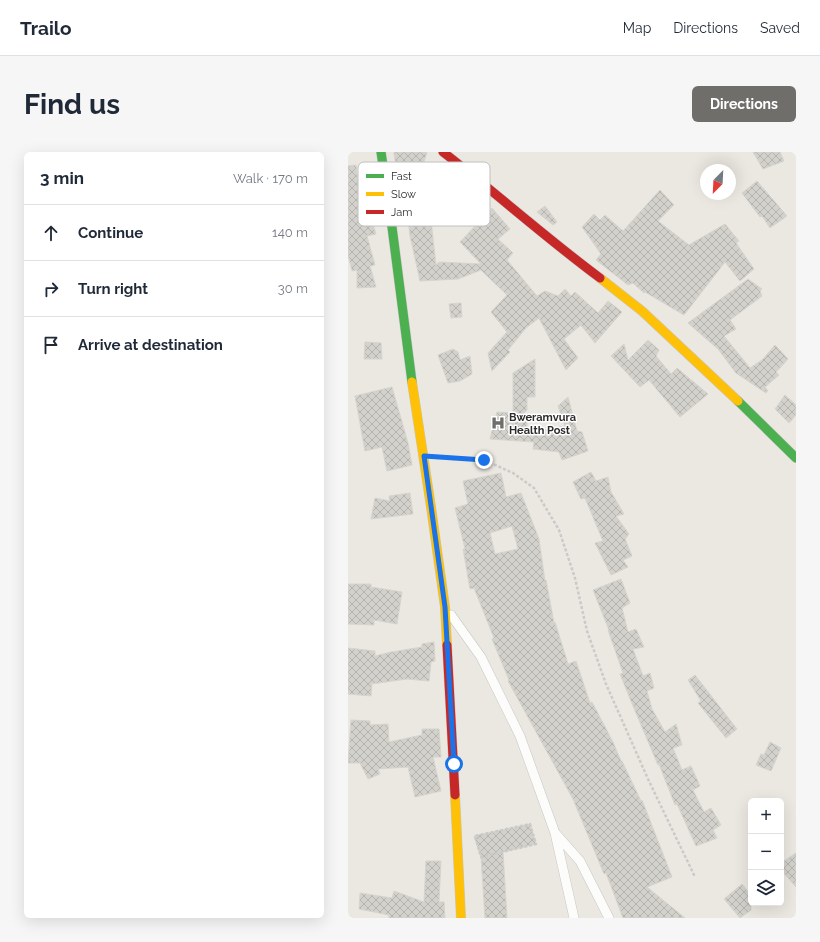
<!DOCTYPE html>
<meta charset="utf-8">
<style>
body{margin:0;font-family:Raleway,sans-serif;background:#f6f6f7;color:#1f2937}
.controls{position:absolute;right:12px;bottom:12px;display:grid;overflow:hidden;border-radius:6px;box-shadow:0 4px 16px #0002}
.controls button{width:36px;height:36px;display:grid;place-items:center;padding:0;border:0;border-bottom:1px solid #e0e1e3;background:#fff;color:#1f2937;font:20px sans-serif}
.compass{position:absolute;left:352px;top:12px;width:36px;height:36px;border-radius:50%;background:#fff;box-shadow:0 4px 16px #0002;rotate:204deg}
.stop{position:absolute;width:12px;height:12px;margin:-9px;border:3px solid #1a73e8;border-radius:50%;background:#fff}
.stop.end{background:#1a73e8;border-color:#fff;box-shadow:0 1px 4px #0008}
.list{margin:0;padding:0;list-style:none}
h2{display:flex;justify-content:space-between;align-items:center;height:52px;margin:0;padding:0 16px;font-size:17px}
h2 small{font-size:13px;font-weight:400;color:#747a83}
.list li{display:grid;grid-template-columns:26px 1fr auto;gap:12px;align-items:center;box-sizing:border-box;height:56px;padding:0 16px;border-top:1px solid #e0e1e3}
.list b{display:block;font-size:15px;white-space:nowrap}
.list em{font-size:13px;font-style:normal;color:#747a83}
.icon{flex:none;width:22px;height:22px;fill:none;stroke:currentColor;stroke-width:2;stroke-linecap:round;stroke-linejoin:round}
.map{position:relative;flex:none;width:448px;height:766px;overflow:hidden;border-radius:6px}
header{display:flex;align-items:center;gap:24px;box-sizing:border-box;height:56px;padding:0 20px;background:#fff;border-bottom:1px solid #e0e1e3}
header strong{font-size:19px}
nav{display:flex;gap:22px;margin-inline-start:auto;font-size:14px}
.intro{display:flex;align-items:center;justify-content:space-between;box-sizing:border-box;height:96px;padding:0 24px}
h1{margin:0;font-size:28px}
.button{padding:10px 18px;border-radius:6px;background:#6f6e6b;color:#fff;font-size:14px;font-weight:700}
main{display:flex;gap:24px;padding:0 24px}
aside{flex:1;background:#fff;border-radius:6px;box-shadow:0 4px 16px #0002}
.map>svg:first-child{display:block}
.building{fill:url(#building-cross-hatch);stroke:#d6d4cd;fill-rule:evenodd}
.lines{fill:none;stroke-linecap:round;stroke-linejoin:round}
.lane-casing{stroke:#c8c7c7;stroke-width:10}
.fast-casing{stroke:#c8c7c7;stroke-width:10}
.slow-casing{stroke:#c8c7c7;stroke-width:10}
.jam-casing{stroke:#c8c7c7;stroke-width:10}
.path{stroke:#cacac9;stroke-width:2.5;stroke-dasharray:3 2;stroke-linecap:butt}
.lane{stroke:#fcfcfa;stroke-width:9}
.fast{stroke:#4caf50;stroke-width:9}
.slow{stroke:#ffc107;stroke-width:9}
.jam{stroke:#c62828;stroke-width:9}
.route{stroke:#1a73e8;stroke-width:5}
.labels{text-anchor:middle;stroke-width:3;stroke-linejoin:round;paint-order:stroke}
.poi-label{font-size:11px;font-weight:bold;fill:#2c2c2c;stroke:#fff;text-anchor:start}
.key{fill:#fff;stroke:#c0c0c0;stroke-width:1}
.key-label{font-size:11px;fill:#2c2c2c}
</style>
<header>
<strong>Trailo</strong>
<nav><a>Map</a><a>Directions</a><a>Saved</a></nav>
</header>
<div class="intro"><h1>Find us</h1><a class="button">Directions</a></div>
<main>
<aside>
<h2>3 min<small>Walk · 170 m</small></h2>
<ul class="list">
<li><svg class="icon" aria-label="ahead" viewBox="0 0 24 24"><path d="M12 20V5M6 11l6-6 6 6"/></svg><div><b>Continue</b></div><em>140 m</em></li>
<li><svg class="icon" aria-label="right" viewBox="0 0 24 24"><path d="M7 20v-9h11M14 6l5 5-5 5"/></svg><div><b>Turn right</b></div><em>30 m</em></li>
<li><svg class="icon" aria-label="arrive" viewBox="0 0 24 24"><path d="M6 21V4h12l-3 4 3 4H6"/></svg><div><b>Arrive at destination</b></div></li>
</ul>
</aside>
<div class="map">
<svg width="448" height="766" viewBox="0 0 448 766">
<defs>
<pattern id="building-cross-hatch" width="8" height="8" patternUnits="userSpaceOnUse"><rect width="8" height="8" fill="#d3d1cc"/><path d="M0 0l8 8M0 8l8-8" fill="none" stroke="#b5b4af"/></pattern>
</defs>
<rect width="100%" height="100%" fill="#ebe8e1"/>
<!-- building -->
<g class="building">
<path d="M46 0H79L69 33 50 27 55 16 48 13 46 2Z"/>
<path d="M405 0H432L436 9 415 17Z"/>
<path d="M8 13 11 39 26 37 27 43 23 65 28 82 19 84 27 113 22 114 28 135 9 136V118L4 119 0 103V14Z"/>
<path d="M98 18 115 31 100 50 84 62 82 59 88 113 91 110 133 112 112 90 144 56 162 77 150 87 165 101 159 108 189 144 197 139 210 144 217 137 223 144 227 140 250 161 260 149 274 160 247 191 233 173 216 187 230 206 218 218 191 166 178 176 160 198 162 200 144 219 140 201 159 180 143 160 159 143 133 118 110 127 72 129 62 84 59 58 65 52 86 38 81 36Z"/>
<path d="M409 29 439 64 422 76 414 64 412 65 394 41Z"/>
<path d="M312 38 326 53 310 69 341 93 377 72 391 89 388 91 406 117 392 129 377 110 336 163 297 140 296 141 285 131 280 133 248 108 253 102 234 75 246 62 252 68 257 63 275 79Z"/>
<path d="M197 54 209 70 205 73 189 60Z"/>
<path d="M400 127 414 137 412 139 414 144 382 168 388 177 376 184 402 216 414 208 427 193 440 207 428 220 431 223 417 235 420 239 418 241 388 221 370 197 340 171Z"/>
<path d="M113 151 114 165 103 166 101 152Z"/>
<path d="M300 188 311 198 308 204 323 222 329 216 360 242 332 265 301 228 292 235 263 204 276 192 280 208Z"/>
<path d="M17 190 33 191 34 207H16Z"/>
<path d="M105 197 110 200 112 208 122 204 124 222 112 229 100 231 90 203Z"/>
<path d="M187 207V245H179V258L165 272 179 265V281L217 274 210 254 220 245 229 279 234 280 240 299 214 308 211 300 185 297 186 290 142 287 149 260 165 261V221Z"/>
<path d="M44 235 60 291 64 313 39 319 34 295 17 299 7 244Z"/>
<path d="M437 243 448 253V263L441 271 427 257Z"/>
<path d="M243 320 248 329 260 325 263 340 276 362 268 364 281 382 277 387 284 404 275 408 280 415 263 423 247 391 255 389 237 346 233 347 225 330Z"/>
<path d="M153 321 158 345 173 341 191 387 197 429 198 428 206 471 207 470 220 512 228 509 242 551 244 550 265 590 273 609H274L293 649 294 648 324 725 299 735 337 766H275L258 721 256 722 225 647 160 529 161 528 144 487 146 486 126 436 122 437 115 397H117L107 356 120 352 115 329ZM164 374 170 397 147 402 142 381Z"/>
<path d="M62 341 65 362 23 367 27 346 42 349 41 344Z"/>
<path d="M273 427 282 451 274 456 280 480 288 477 296 495 285 497 295 524 302 521 306 536 299 539 304 557 317 580 328 572 334 593 325 596 334 618 343 614 352 634 345 638 356 660 363 656 373 673 365 678 369 686 348 694 329 652 327 653 311 612 310 613 285 554 272 522 275 521 260 478H261L245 438Z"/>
<path d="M0 432H23V435L54 440 49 472 26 468V473L0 472Z"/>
<path d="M86 490 87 509 83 510 81 529 59 527 24 532 23 544 0 542V496L27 499V504L43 500H44L74 495V492Z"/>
<path d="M347 523 389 577 378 586 350 551 353 549 340 528Z"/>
<path d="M3 568 22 569V573L40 572 41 590 74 583V577H91L93 605H85L93 639 67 645 60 615 30 617 32 622 20 627 12 611H0Z"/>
<path d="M422 590 433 596 423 619 408 613 413 602 416 603Z"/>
<path d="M182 672 188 692 155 700 159 766H137L133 705 126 684Z"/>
<path d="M448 701V735L433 718V711Z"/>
<path d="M78 709H93L91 750H96L97 766H41V763L11 757 12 741 44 746 46 739 76 750Z"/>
<path d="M394 732 403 743V758L392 766 376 747Z"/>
</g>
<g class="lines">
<defs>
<g id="lane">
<path d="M103 463 133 505 172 584 207 681 226 766"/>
<path d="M208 682 232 709 261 766"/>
</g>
<g id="fast">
<path d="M33 0 44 75 64 230"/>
<path d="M390 249 448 306"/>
</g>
<g id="slow">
<path d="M252 126 294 159 390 249"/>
<path d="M64 230 83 355 97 455 99 493"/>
<path d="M107 643 113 766"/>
</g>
<g id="jam">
<path d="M95 0C148 41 198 86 252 126"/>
<path d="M99 493 107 643"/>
</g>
</defs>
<!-- lane casing -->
<use href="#lane" class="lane-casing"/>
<!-- fast casing -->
<use href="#fast" class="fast-casing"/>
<!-- slow casing -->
<use href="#slow" class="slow-casing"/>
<!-- jam casing -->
<use href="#jam" class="jam-casing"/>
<!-- path -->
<g class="path">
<path d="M92 305 136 308 165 321 186 336 211 378 227 426 239 479 258 532 300 627 347 725"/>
<path d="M182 672 188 692 133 705 127 684Z"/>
</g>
<!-- lane -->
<use href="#lane" class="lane"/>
<!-- fast -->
<use href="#fast" class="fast"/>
<!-- slow -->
<use href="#slow" class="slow"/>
<!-- jam -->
<use href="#jam" class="jam"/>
</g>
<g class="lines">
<!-- route -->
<path class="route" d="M106 612 97 455 83 354 76 304 136 308"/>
</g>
<!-- icons -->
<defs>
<symbol id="hospital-bare" viewBox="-9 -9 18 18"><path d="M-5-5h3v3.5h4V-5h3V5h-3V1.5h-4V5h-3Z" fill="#6f6e6b" stroke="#fff" stroke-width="2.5" paint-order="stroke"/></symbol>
</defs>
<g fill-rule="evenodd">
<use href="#hospital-bare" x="140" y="261" width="20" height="20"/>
</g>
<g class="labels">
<!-- poi labels -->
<g class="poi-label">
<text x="161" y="269">Bweramvura<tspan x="161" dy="13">Health Post</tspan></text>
</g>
</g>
<!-- legend -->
<rect x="10" y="10" width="132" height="64" rx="6" class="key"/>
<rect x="18" y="22" width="18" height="4" fill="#4caf50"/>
<rect x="18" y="40" width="18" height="4" fill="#ffc107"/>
<rect x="18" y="58" width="18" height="4" fill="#c62828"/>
<g class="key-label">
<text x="43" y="28">Fast</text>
<text x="43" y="46">Slow</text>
<text x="43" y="64">Jam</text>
</g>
</svg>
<div class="controls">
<button>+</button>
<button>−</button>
<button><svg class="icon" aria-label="layers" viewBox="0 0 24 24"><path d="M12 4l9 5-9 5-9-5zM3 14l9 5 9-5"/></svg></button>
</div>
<svg class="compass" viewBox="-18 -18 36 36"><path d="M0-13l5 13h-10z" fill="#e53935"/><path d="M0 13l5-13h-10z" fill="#747a83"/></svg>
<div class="stop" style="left:106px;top:612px"></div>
<div class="stop end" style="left:136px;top:308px"></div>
</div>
</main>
